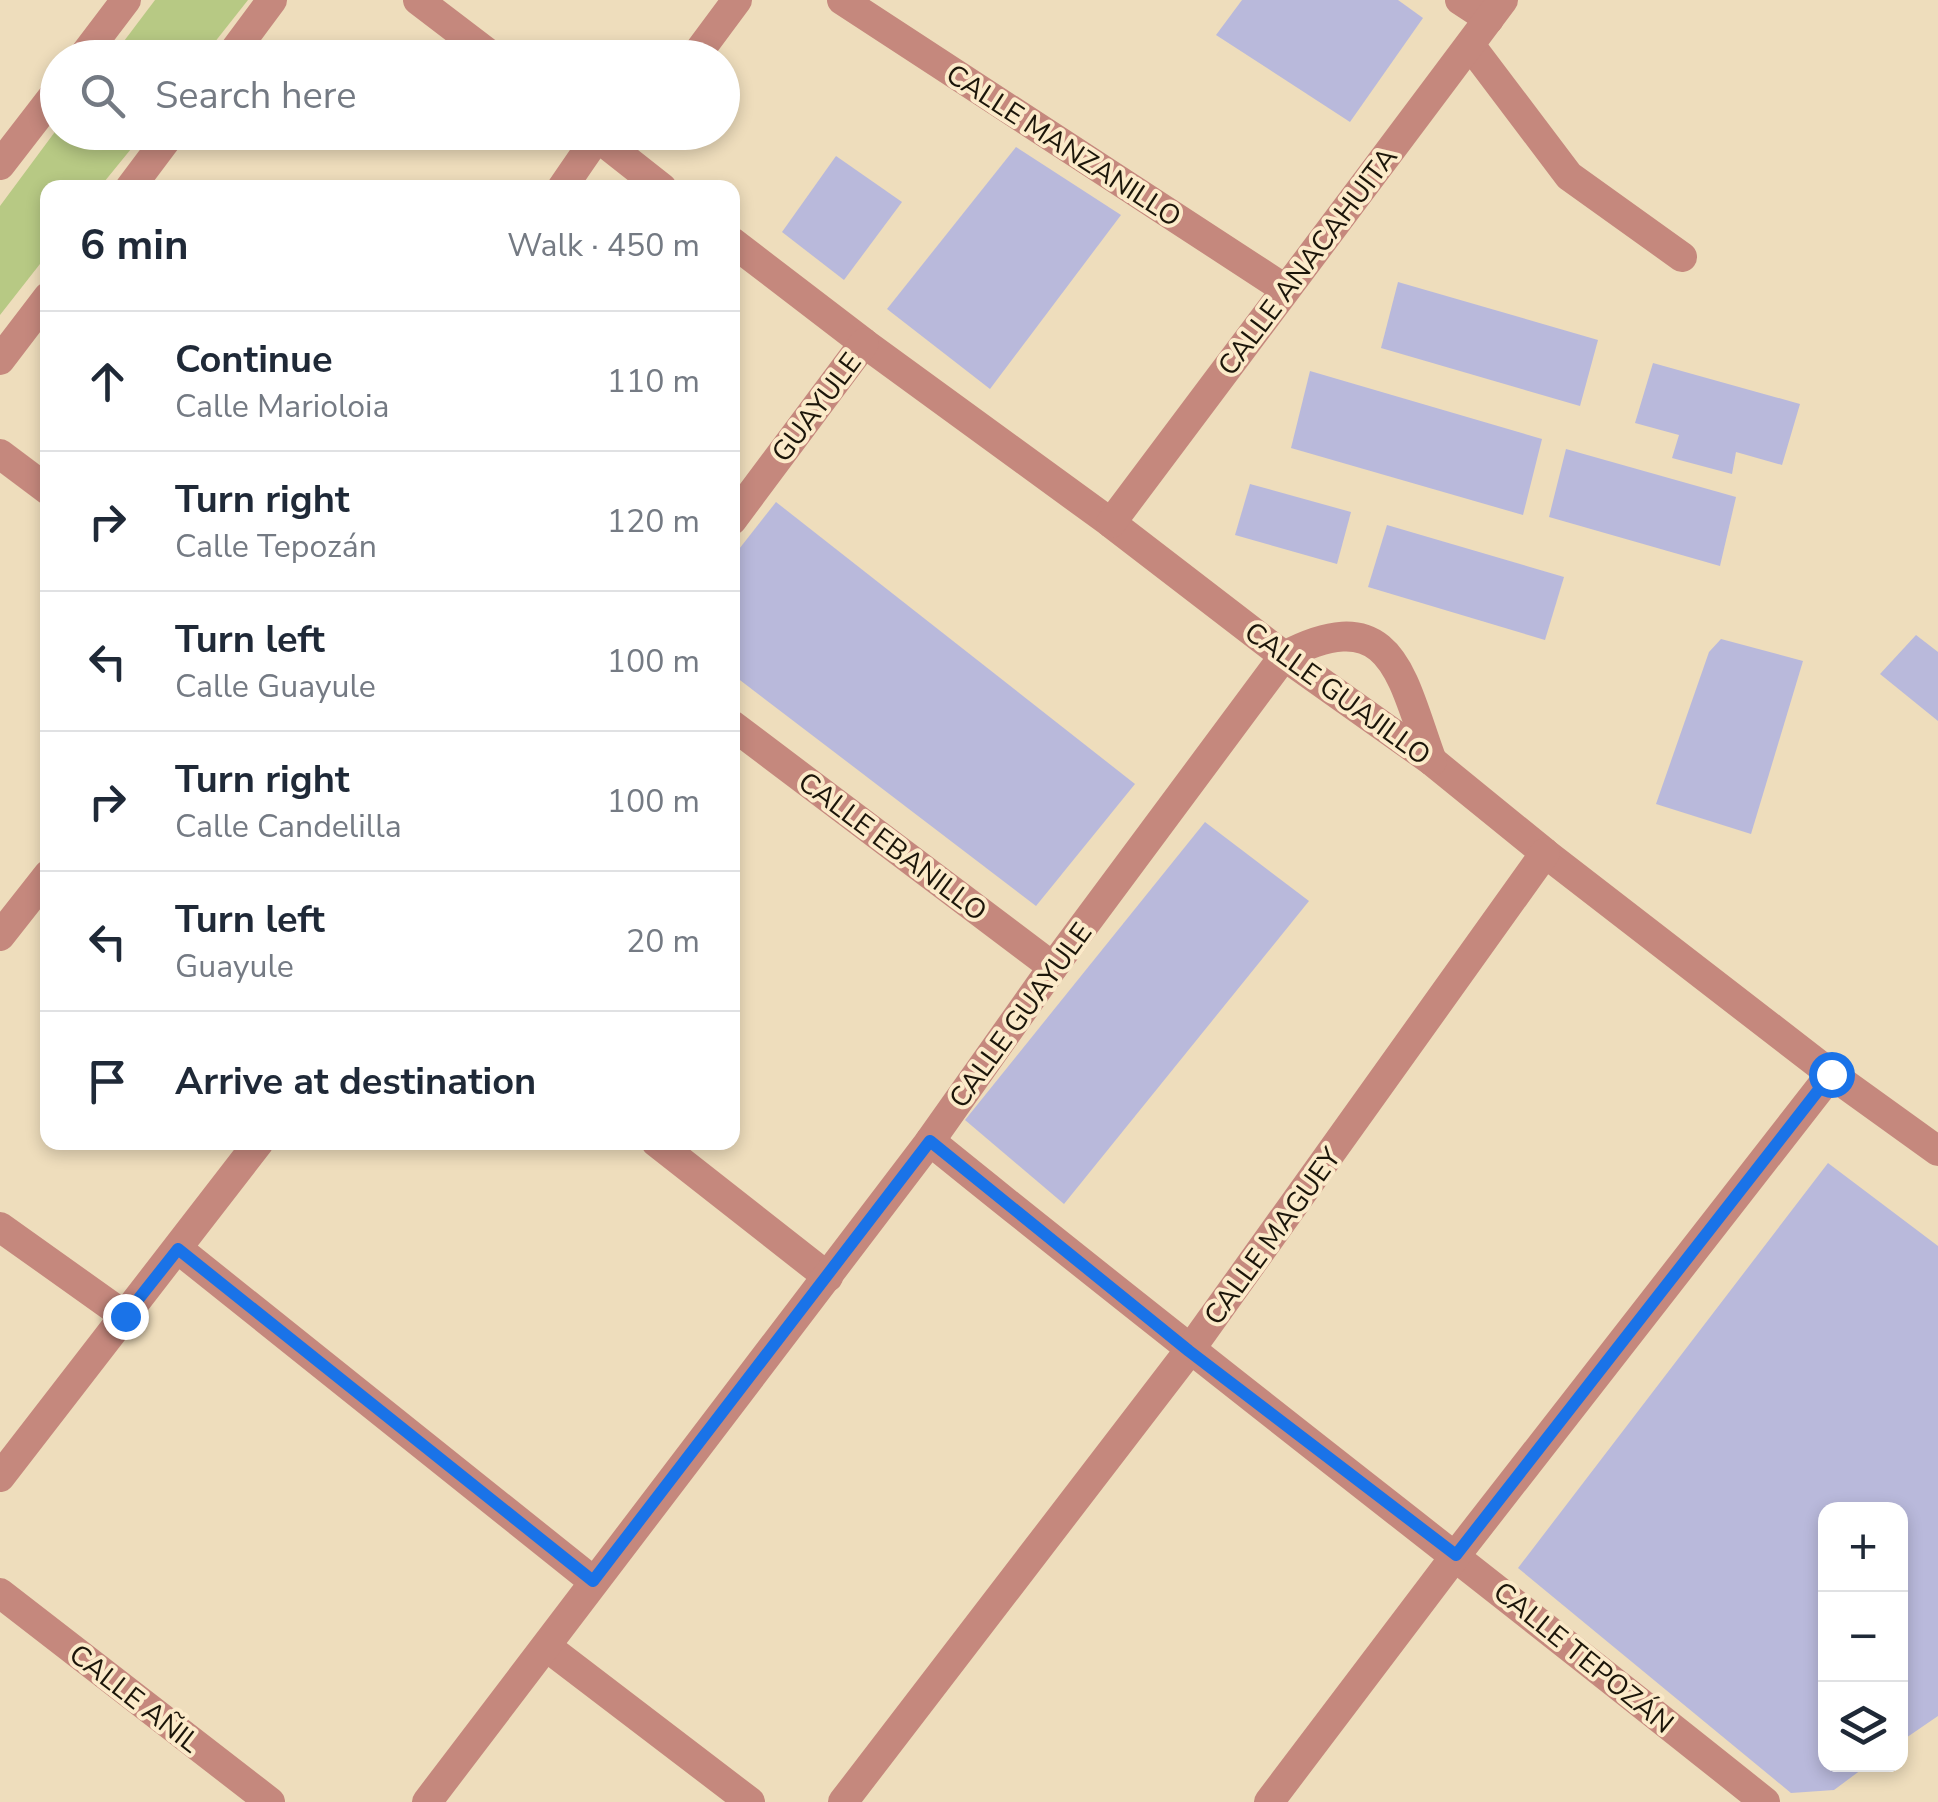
<!DOCTYPE html>
<meta charset="utf-8">
<style>
body{margin:0;font-family:"Nunito Sans",sans-serif;background:#f6f6f7;color:#1f2937}
.controls{position:absolute;right:30px;bottom:30px;display:grid;overflow:hidden;border-radius:20px;box-shadow:0 5px 15px #0003}
.controls button{width:90px;height:90px;display:grid;place-items:center;padding:0;border:0;border-bottom:2px solid #e0e1e3;background:#fff;color:#1f2937;font:50px sans-serif}
.stop{position:absolute;width:30px;height:30px;margin:-22px;border:8px solid #1a73e8;border-radius:50%;background:#fff}
.stop.end{background:#1a73e8;border-color:#fff;box-shadow:0 2px 10px #0008}
.list{margin:0;padding:0;list-style:none}
h2{display:flex;justify-content:space-between;align-items:center;height:130px;margin:0;padding:0 40px;font-size:42px}
h2 small{font-size:32px;font-weight:400;color:#747a83}
.list li{display:grid;grid-template-columns:65px 1fr auto;gap:30px;align-items:center;box-sizing:border-box;height:140px;padding:0 40px;border-top:2px solid #e0e1e3}
.list b{display:block;font-size:38px;white-space:nowrap}
.list p{margin:0;font-size:32px;white-space:nowrap;color:#747a83}
.list em{font-size:32px;font-style:normal;color:#747a83}
.icon{flex:none;width:55px;height:55px;fill:none;stroke:currentColor;stroke-width:2;stroke-linecap:round;stroke-linejoin:round}
.map{position:relative;flex:none;width:1938px;height:1802px;overflow:hidden}
.search{position:absolute;background:#fff;box-shadow:0 5px 15px #0003;left:40px;top:40px;width:700px;height:110px;display:flex;align-items:center;gap:25px;box-sizing:border-box;padding:0 35px;border-radius:55px;color:#747a83;font-size:38px}
.panel{position:absolute;background:#fff;box-shadow:0 5px 15px #0003;left:40px;top:180px;width:700px;height:970px;border-radius:20px}
.map>svg:first-child{display:block}
.green{fill:#b7c984}
.building{fill:#b9b9db}
.lines{fill:none;stroke-linecap:round;stroke-linejoin:round}
.minor{stroke:#c5887d;stroke-width:30}
.route{stroke:#1a73e8;stroke-width:12}
.labels{text-anchor:middle;stroke-width:8;stroke-linejoin:round;paint-order:stroke}
.street-label{font-size:28px;fill:#1c160a;stroke:#fbeac9}
</style>
<div class="map">
<svg width="1938" height="1802" viewBox="0 0 1938 1802">
<rect width="100%" height="100%" fill="#eeddbc"/>
<!-- green -->
<g class="green">
<path d="M155 0H248L203 57H112Z"/>
<path d="M57 129 58 132 144 133 100 187 48 188 47 255 0 315V206Z"/>
</g>
<!-- building -->
<g class="building">
<path d="M1242 0H1398L1423 18 1350 122 1216 35Z"/>
<path d="M1016 147 1121 215 990 389 887 309Z"/>
<path d="M836 156 902 202 844 280 782 232Z"/>
<path d="M1398 282 1598 340 1580 406 1381 348Z"/>
<path d="M1653 363 1800 404 1782 465 1736 452 1732 474 1672 458 1679 435 1635 423Z"/>
<path d="M1310 371 1542 439 1523 515 1291 448Z"/>
<path d="M1566 449 1736 497 1720 566 1549 517Z"/>
<path d="M1250 484 1351 512 1337 564 1235 535Z"/>
<path d="M776 502 1135 784 1036 906 732 674V558Z"/>
<path d="M1387 525 1564 577 1545 640 1368 587Z"/>
<path d="M1916 635 1938 652V721L1880 674Z"/>
<path d="M1721 639 1803 661 1751 834 1656 804 1709 652Z"/>
<path d="M1205 822 1309 901 1064 1204 965 1120Z"/>
<path d="M1828 1163 1938 1246V1716L1900 1742V1510H1826V1764H1869L1834 1790 1791 1793 1518 1568Z"/>
</g>
<g class="lines">
<!-- minor -->
<g class="minor">
<path d="M418 0 494 58"/>
<path d="M842 0 1285 289"/>
<path d="M1460 0 1489 19"/>
<path d="M1470 45 1569 176 1682 257"/>
<path d="M82 58 126 0"/>
<path d="M229 58 272 0"/>
<path d="M694 58 737 0"/>
<path d="M591 132 662 188"/>
<path d="M0 165 58 90"/>
<path d="M130 188 172 132"/>
<path d="M562 188 597 137"/>
<path d="M732 242 864 343 1111 523 1284 656 1432 761 1545 853 1831 1074 1938 1151"/>
<path d="M0 360 48 297"/>
<path d="M0 454 48 490"/>
<path d="M732 520 864 343"/>
<path d="M1111 523 1503 0"/>
<path d="M732 725 1053 967"/>
<path d="M0 936 48 875"/>
<path d="M930 1141C1206 1365 1488 1580 1765 1802"/>
<path d="M656 1142 828 1277"/>
<path d="M0 1227 125 1316"/>
<path d="M178 1249 593 1581"/>
<path d="M0 1477 259 1142"/>
<path d="M0 1593 270 1802"/>
<path d="M547 1647 750 1802"/>
<path d="M427 1802 930 1141 1053 967 1284 656C1393 599 1401 677 1432 761"/>
<path d="M843 1802 1189 1351 1545 853"/>
<path d="M1269 1802 1456 1555 1831 1074"/>
</g>
</g>
<g class="lines">
<!-- route -->
<path class="route" d="M125 1316 178 1249 593 1581 930 1141 1189 1351 1456 1555 1831 1074"/>
</g>
<g class="labels">
<!-- street labels -->
<g class="street-label">
<text transform="translate(1064 145) rotate(33)" y="10">CALLE MANZANILLO</text>
<text transform="translate(1307 261) rotate(-53)" y="10">CALLE ANACAHUITA</text>
<text transform="translate(816 407) rotate(-53)" y="10">GUAYULE</text>
<text transform="translate(1338 693) rotate(36)" y="10">CALLE GUAJILLO</text>
<text transform="translate(893 846) rotate(37)" y="10">CALLE EBANILLO</text>
<text transform="translate(1020 1015) rotate(-54)" y="10">CALLE GUAYULE</text>
<text transform="translate(1272 1236) rotate(-54)" y="10">CALLE MAGUEY</text>
<text transform="translate(1584 1657) rotate(39)" y="10">CALLE TEPOZÁN</text>
<text transform="translate(135 1698) rotate(38)" y="10">CALLE AÑIL</text>
</g>
</g>
</svg>
<div class="controls">
<button>+</button>
<button>−</button>
<button><svg class="icon" aria-label="layers" viewBox="0 0 24 24"><path d="M12 4l9 5-9 5-9-5zM3 14l9 5 9-5"/></svg></button>
</div>
<div class="stop" style="left:1831px;top:1074px"></div>
<div class="stop end" style="left:125px;top:1316px"></div>
<div class="search"><svg class="icon" aria-label="search" viewBox="0 0 24 24"><circle cx="10" cy="10" r="6"/><path d="M15 15l6 6"/></svg>Search here</div>
<section class="panel">
<h2>6 min<small>Walk · 450 m</small></h2>
<ul class="list">
<li><svg class="icon" aria-label="ahead" viewBox="0 0 24 24"><path d="M12 20V5M6 11l6-6 6 6"/></svg><div><b>Continue</b><p>Calle Marioloia</p></div><em>110 m</em></li>
<li><svg class="icon" aria-label="right" viewBox="0 0 24 24"><path d="M7 20v-9h11M14 6l5 5-5 5"/></svg><div><b>Turn right</b><p>Calle Tepozán</p></div><em>120 m</em></li>
<li><svg class="icon" aria-label="left" viewBox="0 0 24 24"><path d="M17 20v-9H6M10 6l-5 5 5 5"/></svg><div><b>Turn left</b><p>Calle Guayule</p></div><em>100 m</em></li>
<li><svg class="icon" aria-label="right" viewBox="0 0 24 24"><path d="M7 20v-9h11M14 6l5 5-5 5"/></svg><div><b>Turn right</b><p>Calle Candelilla</p></div><em>100 m</em></li>
<li><svg class="icon" aria-label="left" viewBox="0 0 24 24"><path d="M17 20v-9H6M10 6l-5 5 5 5"/></svg><div><b>Turn left</b><p>Guayule</p></div><em>20 m</em></li>
<li><svg class="icon" aria-label="arrive" viewBox="0 0 24 24"><path d="M6 21V4h12l-3 4 3 4H6"/></svg><div><b>Arrive at destination</b></div></li>
</ul>
</section>
</div>
